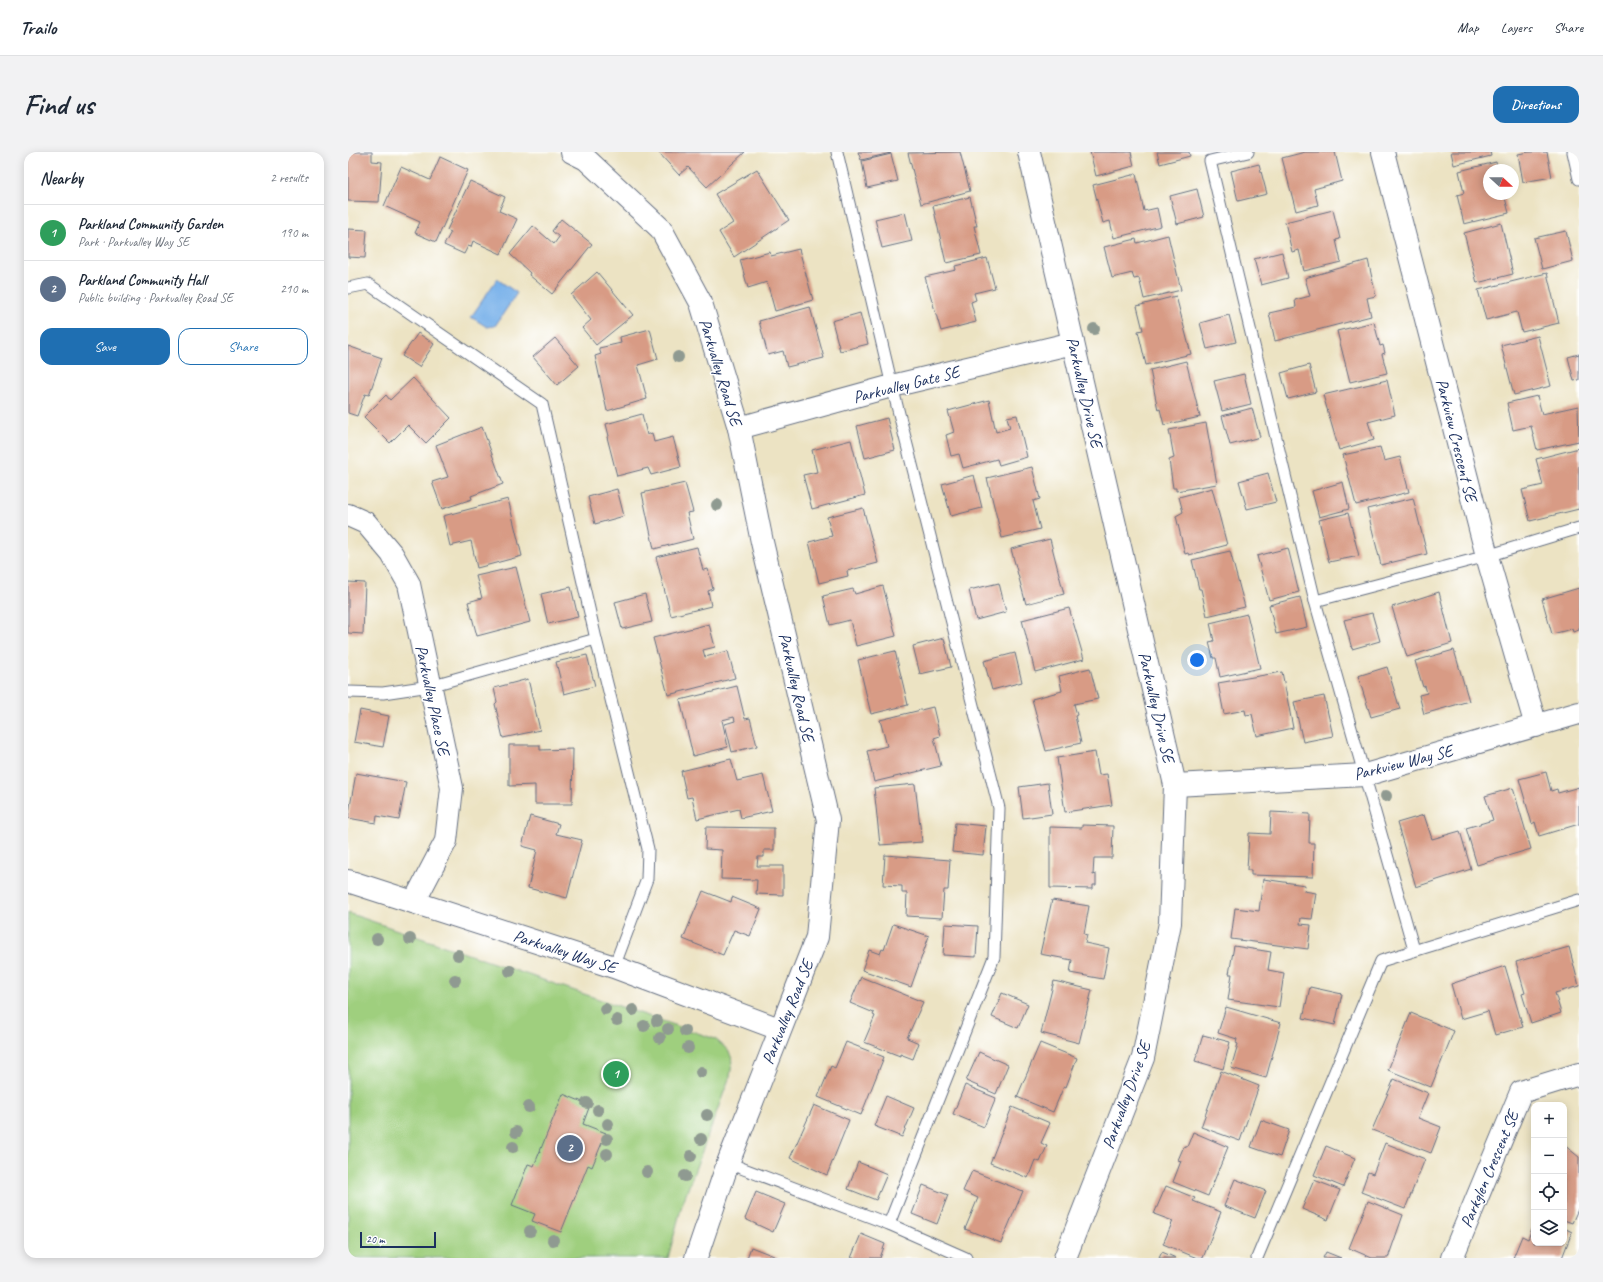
<!DOCTYPE html>
<meta charset="utf-8">
<style>
body{margin:0;font-family:Caveat,sans-serif;background:#f2f2f3;color:#1f2937}
.controls{position:absolute;right:12px;bottom:12px;display:grid;overflow:hidden;border-radius:8px;box-shadow:0 2px 10px #0003}
.controls button{width:36px;height:36px;display:grid;place-items:center;padding:0;border:0;border-bottom:1px solid #e0e1e3;background:#fff;color:#1f2937;font:20px sans-serif}
.compass{position:absolute;left:1135px;top:12px;width:36px;height:36px;border-radius:50%;background:#fff;box-shadow:0 2px 10px #0003;rotate:111deg}
.scale{position:absolute;left:12px;bottom:10px;width:76px;box-sizing:border-box;padding-left:4px;border:2px solid #1b2f5e;border-top:0;font-size:11px;line-height:14px;white-space:nowrap;color:#1b2f5e;-webkit-text-stroke:3px #fff;paint-order:stroke}
.you{position:absolute;left:849px;top:508px;width:14px;height:14px;margin:-10px;border:3px solid #fff;border-radius:50%;background:#1a73e8;box-shadow:0 0 0 6px #1a73e833}
.badge{display:grid;place-items:center;width:26px;height:26px;border-radius:50%;background:#1f6fb2;color:#fff;font-size:13px;font-weight:700}
.pin{position:absolute;translate:-50% -50%;border:2px solid #fff;box-shadow:0 1px 4px #0006}
.list{margin:0;padding:0;list-style:none}
h2{display:flex;justify-content:space-between;align-items:center;height:52px;margin:0;padding:0 16px;font-size:17px}
h2 small{font-size:13px;font-weight:400;color:#747a83}
.list li{display:grid;grid-template-columns:26px 1fr auto;gap:12px;align-items:center;box-sizing:border-box;height:56px;padding:0 16px;border-top:1px solid #e0e1e3}
.list b{display:block;font-size:15px;white-space:nowrap}
.list p{margin:0;font-size:13px;white-space:nowrap;color:#747a83}
.list em{font-size:13px;font-style:normal;color:#747a83}
.actions{display:flex;gap:8px;padding:12px 16px}
.actions a{flex:1;padding:9px 0;border:1px solid #1f6fb2;border-radius:12px;text-align:center;font-size:14px;color:#1f6fb2}
.actions .main{background:#1f6fb2;color:#fff}
.icon{flex:none;width:22px;height:22px;fill:none;stroke:currentColor;stroke-width:2;stroke-linecap:round;stroke-linejoin:round}
.map{position:relative;flex:none;width:1231px;height:1106px;overflow:hidden;border-radius:12px}
header{display:flex;align-items:center;gap:24px;box-sizing:border-box;height:56px;padding:0 20px;background:#fff;border-bottom:1px solid #e0e1e3}
header strong{font-size:19px}
nav{display:flex;gap:22px;margin-inline-start:auto;font-size:14px}
.intro{display:flex;align-items:center;justify-content:space-between;box-sizing:border-box;height:96px;padding:0 24px}
h1{margin:0;font-size:28px}
.button{padding:10px 18px;border-radius:12px;background:#1f6fb2;color:#fff;font-size:14px;font-weight:700}
main{display:flex;gap:24px;padding:0 24px}
aside{flex:1;background:#fff;border-radius:12px;box-shadow:0 2px 10px #0003}
.map>svg:first-child{display:block}
.green{fill:#9fcf7e;stroke:#5d7f6e}
.water{fill:#7ab2ea;stroke:#4a70a4}
.building{fill:#d89b85}
.lines{fill:none;stroke-linecap:round;stroke-linejoin:round}
.lane-casing{stroke:#646e81;stroke-width:13}
.street-casing{stroke:#646e81;stroke-width:24}
.lane{stroke:#fff;stroke-width:11}
.street{stroke:#fff;stroke-width:22}
.tree{fill:#8f9a91}
.labels{text-anchor:middle;stroke-width:3;stroke-linejoin:round;paint-order:stroke}
.street-label{font-size:17px;fill:#1b2f5e;stroke:#fff}
</style>
<header>
<strong>Trailo</strong>
<nav><a>Map</a><a>Layers</a><a>Share</a></nav>
</header>
<div class="intro"><h1>Find us</h1><a class="button">Directions</a></div>
<main>
<aside>
<h2>Nearby<small>2 results</small></h2>
<ul class="list">
<li><span class="badge" style="background:#2e9e5b">1</span><div><b>Parkland Community Garden</b><p>Park · Parkvalley Way SE</p></div><em>190 m</em></li>
<li><span class="badge" style="background:#5c6f8a">2</span><div><b>Parkland Community Hall</b><p>Public building · Parkvalley Road SE</p></div><em>210 m</em></li>
</ul>
<div class="actions"><a class="main">Save</a><a>Share</a></div>
</aside>
<div class="map">
<svg width="1231" height="1106" viewBox="0 0 1231 1106">
<rect width="100%" height="100%" fill="#fff"/>
<filter id="ink" filterUnits="userSpaceOnUse"><feTurbulence type="fractalNoise" baseFrequency=".025" numOctaves="2"/><feDisplacementMap in="SourceGraphic" scale="8" xChannelSelector="R" yChannelSelector="G"/><feConvolveMatrix kernelMatrix="1 2 1 2 8 2 1 2 1" color-interpolation-filters="sRGB"/></filter>
<filter id="wash" filterUnits="userSpaceOnUse"><feTurbulence type="fractalNoise" baseFrequency=".012" numOctaves="4" result="noise"/><feDisplacementMap in="SourceGraphic" scale="16" xChannelSelector="R" yChannelSelector="G"/><feGaussianBlur stdDeviation="0.9" result="paint"/><feColorMatrix in="noise" values="0 0 0 0 0 0 0 0 0 0 0 0 0 0 0 0 0 1.4 0 .05"/><feComposite in="paint" operator="in"/></filter>
<g filter="url(#wash)">
<rect width="100%" height="100%" fill="#ece3c3"/>
<!-- green -->
<path class="green" d="M0 761 367 887C384 901 386 902 382 924L334 1053 320 1106H0Z"/>
<!-- water -->
<path class="water" d="M149 127 169 141 147 174 139 175 123 165Z"/>
<g id="blocks">
<!-- building -->
<g class="building">
<path d="M0 0H24V9L34 10 31 50 0 49Z"/>
<path d="M312 0H397L359 35 340 15 331 23 311 1Z"/>
<path d="M510 0H542L543 1 513 8Z"/>
<path d="M612 0 622 39 573 52 560 1Z"/>
<path d="M742 0H783L786 14 748 24Z"/>
<path d="M809 0H841L842 4 812 12Z"/>
<path d="M957 0H987L994 29 966 37 970 53 948 59 934 6Z"/>
<path d="M1103 0H1142L1143 4 1106 13Z"/>
<path d="M1181 0H1199L1204 25 1175 30 1170 2Z"/>
<path d="M543 2 550 29 519 36 514 9Z"/>
<path d="M92 5 120 18 88 90 67 81 72 70 36 54 53 15 82 28Z"/>
<path d="M1148 10 1150 18H1141V42H1156L1161 61 1116 72 1109 43 1116 41 1111 19Z"/>
<path d="M911 12 919 42 890 49 883 19Z"/>
<path d="M409 17 441 68 386 105 371 80 385 71 367 42Z"/>
<path d="M788 22 796 59 809 56 813 74 766 86 762 69 755 71 745 33Z"/>
<path d="M122 29 157 45 151 59 169 67 153 102 125 89 123 95 120 94 116 102 96 93 103 80 99 78Z"/>
<path d="M849 37 856 65 829 72 822 44Z"/>
<path d="M622 45 629 74H626L633 103 598 111 585 54Z"/>
<path d="M985 58 992 87 988 88 993 110 956 119 951 98 944 100 937 70Z"/>
<path d="M557 60 564 89 534 96 527 67Z"/>
<path d="M213 67 244 92 204 142 181 123 182 121 162 102 185 74 206 92 211 85 204 79Z"/>
<path d="M1153 71 1165 122 1129 131 1116 81Z"/>
<path d="M0 77 19 78 17 106 0 105Z"/>
<path d="M1218 79 1225 109 1194 117 1186 86Z"/>
<path d="M820 83 833 138 796 147 791 126 786 127 784 121 764 126 756 95 788 87 789 91Z"/>
<path d="M451 97 465 148 427 159 419 130 400 136 392 108 422 100 423 104Z"/>
<path d="M934 100 940 126 913 133 906 107Z"/>
<path d="M639 106 647 136 626 141 628 148 623 150 628 170 593 179 577 125 608 118 607 114Z"/>
<path d="M1020 108 1028 144 1019 146 1023 164 927 189 921 161 948 155 947 148 962 144 957 126Z"/>
<path d="M249 120 285 163 248 193 234 176 243 168 223 143Z"/>
<path d="M1199 121 1211 171 1174 180 1169 160 1138 168 1130 138Z"/>
<path d="M828 144 843 202 798 213 790 179 795 178 789 154Z"/>
<path d="M462 155 476 206 439 215 435 199 420 203 411 169Z"/>
<path d="M512 161 520 192 492 199 484 169Z"/>
<path d="M881 163 888 190 859 197 852 171Z"/>
<path d="M1026 170 1032 194 1035 193 1037 201 1034 202 1039 221 1002 230 989 179Z"/>
<path d="M302 177 310 207 290 213 299 247 259 259 247 204 253 202 251 196 273 191 272 185Z"/>
<path d="M70 181 86 192 71 215 54 204Z"/>
<path d="M1190 184 1203 234 1166 243 1153 193Z"/>
<path d="M207 186 231 214 209 233 185 205Z"/>
<path d="M0 194 34 206 21 243 17 242 9 264 0 261Z"/>
<path d="M1231 202V228L1226 229 1220 205Z"/>
<path d="M838 209 852 265 816 273 812 257 810 258 802 218Z"/>
<path d="M961 213 968 240 940 247 933 221Z"/>
<path d="M896 222 903 252 874 259 866 229Z"/>
<path d="M65 226 103 266 78 291 60 273 42 291 16 265 38 243 42 248Z"/>
<path d="M1039 228 1047 263 1020 270 1026 288 991 298 975 243Z"/>
<path d="M1189 244 1194 262 1230 254 1231 289 1189 298 1183 274 1165 278 1159 251Z"/>
<path d="M641 248 648 280 662 276 659 265 669 263 679 305 651 313 649 307 615 316 611 302 603 304 598 283 606 280 600 259Z"/>
<path d="M904 256 912 285 882 293 874 264Z"/>
<path d="M294 262 299 283 304 281 306 290 325 285 333 315 303 323 300 316 269 324 259 285 261 284 258 272Z"/>
<path d="M539 266 547 298 517 306 509 274Z"/>
<path d="M858 271 869 332 828 339V336H825L821 308 826 306 821 278Z"/>
<path d="M134 275 155 332 123 344 124 347 94 357 84 330 100 325 88 293Z"/>
<path d="M503 288 517 343 464 357 455 323 469 320 464 298Z"/>
<path d="M1032 295 1036 309 1052 305 1061 340 1008 353 995 303Z"/>
<path d="M1231 296V357L1182 369 1174 338 1195 333 1188 307Z"/>
<path d="M684 315 692 347 685 349 692 377 654 386 639 326Z"/>
<path d="M920 321 928 350 899 357 891 329Z"/>
<path d="M626 323 634 356 603 364 594 332Z"/>
<path d="M995 330 1001 357 971 365 964 339Z"/>
<path d="M337 331 345 360 339 361 345 387 306 397 294 341Z"/>
<path d="M864 336 879 393 841 403 840 401 837 402 828 364 835 360 831 345Z"/>
<path d="M269 337 276 364 247 372 240 345Z"/>
<path d="M1065 346 1079 402 1033 413 1019 357Z"/>
<path d="M160 347 174 404 129 416 123 389 102 394 95 364Z"/>
<path d="M515 356 530 411 499 419 500 424 471 431 461 390 484 384 479 365Z"/>
<path d="M1000 361 1011 404 981 410 971 368Z"/>
<path d="M702 387 716 442 678 452 663 397Z"/>
<path d="M349 395 355 418 360 417 365 437 360 439 363 454 323 464 308 405Z"/>
<path d="M940 396 951 440 921 448 909 404Z"/>
<path d="M882 399 897 455 859 464 853 437H851L844 408Z"/>
<path d="M168 415 182 470 129 484 120 450 134 446 128 424Z"/>
<path d="M0 430 17 431 15 482 0 481Z"/>
<path d="M651 431 658 460 628 468 621 438Z"/>
<path d="M535 434 548 484 508 494 502 468 482 473 475 444 505 437 507 442Z"/>
<path d="M223 435 230 465 200 472 193 442Z"/>
<path d="M1231 436V478L1225 480 1224 477 1204 482 1194 447Z"/>
<path d="M1091 440 1104 491 1059 505 1044 455Z"/>
<path d="M297 442 304 470 274 477 267 450Z"/>
<path d="M952 445 959 475 928 482 921 453Z"/>
<path d="M721 456 736 507 687 520 674 468Z"/>
<path d="M1024 461 1032 489 1004 497 996 468Z"/>
<path d="M899 462 912 516 872 525 868 506H865L861 490 866 489 862 471Z"/>
<path d="M361 472 367 495 355 498 357 505 380 499 387 526 320 543 305 486Z"/>
<path d="M596 486 603 515 572 522 565 494Z"/>
<path d="M1106 498 1121 549 1076 562 1071 543 1079 541 1077 534 1075 535 1067 509Z"/>
<path d="M547 499 560 553 523 562 510 508Z"/>
<path d="M667 501 674 530 644 538 636 509Z"/>
<path d="M239 503 247 534 216 542 208 510Z"/>
<path d="M1039 515 1052 557 1023 565 1010 524Z"/>
<path d="M742 516 750 547 726 552 729 563 727 564 733 591 698 599 684 547 714 539 711 524Z"/>
<path d="M934 520 945 576 909 584 904 562 898 563 897 558 876 562 870 531Z"/>
<path d="M180 527 192 578 155 586 147 552 149 550 146 536Z"/>
<path d="M389 534 397 567 402 566 409 594 384 600 377 572 387 569 386 565 374 568 380 595 345 604 332 548Z"/>
<path d="M976 544 985 584 955 590 946 550Z"/>
<path d="M585 555 592 584 586 586 593 614 526 630 519 599 539 594 532 568Z"/>
<path d="M12 558 41 564 35 595 6 590Z"/>
<path d="M161 593H192V598L225 597 224 652H187V633L161 634Z"/>
<path d="M747 600 751 623 759 622 764 653 717 660 709 606Z"/>
<path d="M383 607 389 629 415 623 424 659 393 666 391 657 349 667 344 645 339 646 333 619Z"/>
<path d="M1198 620 1203 639 1209 637 1210 641 1231 635V672L1191 684 1187 670 1184 672 1171 627Z"/>
<path d="M8 621 58 630 51 668 29 664 28 671 0 666Z"/>
<path d="M700 631 704 662 675 666 671 635Z"/>
<path d="M567 632 574 690 532 693 526 636Z"/>
<path d="M1165 636 1183 697 1129 713 1118 676 1145 668 1137 644Z"/>
<path d="M923 660 962 662 961 691H966L965 725 903 723V718H899L901 681 922 682Z"/>
<path d="M1076 663 1084 687 1112 679 1123 717 1068 735 1049 671Z"/>
<path d="M182 664 211 672 208 682 234 688 219 746 180 736 189 698 174 694Z"/>
<path d="M607 671 638 674 635 703 604 700Z"/>
<path d="M734 673 765 674 764 706H746L745 723 748 722V733H745V737L702 736V675L734 676Z"/>
<path d="M358 675 426 676V698H416V705H410L409 714H435V743L408 742 409 728 373 727 374 698 357 697Z"/>
<path d="M537 703 602 708 600 738H596L594 766 558 764 559 741H554V734L535 733Z"/>
<path d="M915 727 957 733 956 739 968 741 964 767 953 766 952 772 963 773 960 797 883 787 887 756 911 759Z"/>
<path d="M355 739 383 750 384 745 413 757 402 784 386 778 375 803 335 787Z"/>
<path d="M704 748 741 754 736 782 739 783 737 791 761 796 755 827 722 821 724 808 692 802Z"/>
<path d="M545 772 581 784 563 835 514 818 521 798 532 802 534 797 536 798Z"/>
<path d="M597 772 630 774 628 805 595 803Z"/>
<path d="M886 794 923 800 920 818 936 821 931 855 880 848 884 822H881Z"/>
<path d="M1221 795 1231 834 1207 841 1213 861 1183 871 1174 842 1177 841 1168 810Z"/>
<path d="M1157 814 1175 875 1147 883 1140 859 1113 867 1103 832Z"/>
<path d="M513 825 575 850 559 886 571 891 565 907 552 902V904L516 890 527 864 525 863 526 861 502 851Z"/>
<path d="M706 829 744 838 731 891 693 881Z"/>
<path d="M962 835 994 842 987 873 955 866Z"/>
<path d="M654 841 680 852 670 876 644 865Z"/>
<path d="M878 855 933 871 918 926 883 916 890 892 888 891 889 887 870 881Z"/>
<path d="M1063 861 1106 879 1083 935 1040 918Z"/>
<path d="M855 883 882 890 875 917 847 909Z"/>
<path d="M498 890 536 905 513 963 470 945 483 914 487 916Z"/>
<path d="M692 891 729 906 718 935 716 934 705 960 669 945Z"/>
<path d="M631 900 660 913 648 942 618 929Z"/>
<path d="M873 919 911 934 892 989 853 975Z"/>
<path d="M1046 927 1080 941 1070 966 1093 975 1083 1001 1024 978Z"/>
<path d="M617 933 648 946 636 975 605 962Z"/>
<path d="M215 942 242 953 235 972 258 981 244 1015 240 1013 213 1080 184 1069 187 1062 164 1053 180 1012 186 1014Z"/>
<path d="M538 944 566 956 554 985 526 974Z"/>
<path d="M466 953 501 968 479 1023 442 1006Z"/>
<path d="M664 955 702 971 693 991 699 994 692 1010 687 1008 680 1026 642 1011Z"/>
<path d="M913 968 941 978 932 1005 903 995Z"/>
<path d="M845 980 880 995 860 1044 825 1030 833 1009 830 1008 836 994 839 995Z"/>
<path d="M1037 991 1077 1007 1057 1057 1013 1040 1020 1020 1025 1022Z"/>
<path d="M1216 993 1231 1005V1055L1224 1071 1216 1068Z"/>
<path d="M978 994 1007 1006 995 1035 966 1023Z"/>
<path d="M510 1010 539 1022 528 1048 500 1037Z"/>
<path d="M624 1019 675 1039 653 1091 617 1077 630 1046 615 1039Z"/>
<path d="M887 1027 918 1039 907 1066 876 1054Z"/>
<path d="M966 1028 992 1038 980 1068 954 1057Z"/>
<path d="M575 1033 600 1043 589 1072 564 1062Z"/>
<path d="M818 1034 847 1046 845 1049 873 1060 855 1106H849L815 1092 825 1069 806 1062Z"/>
<path d="M408 1040 437 1052 425 1080 397 1067Z"/>
<path d="M1020 1049 1055 1063 1040 1106H1024L1001 1096Z"/>
<path d="M1186 1072V1091H1216V1076L1224 1080 1214 1106H1165L1174 1084 1180 1087Z"/>
<path d="M513 1082 537 1092 532 1106H503Z"/>
<path d="M403 1095 431 1106H399Z"/>
<path d="M814 1100 828 1106H811Z"/>
<path d="M978 1100 993 1106H975Z"/>
</g>
</g>
</g>
<g filter="url(#ink)">
<use href="#blocks" fill-opacity="0" stroke="#646e81" stroke-width="1"/>
<g class="lines">
<defs>
<g id="lane">
<path d="M489 0 544 234 651 656 646 805 541 1072"/>
<path d="M900 0 862 9 967 449 1066 798"/>
<path d="M1225 0 1231 27"/>
<path d="M0 136 20 132 194 252 248 487 300 697 299 727 266 815"/>
<path d="M967 449 1139 404 1231 376"/>
<path d="M0 540 35 541 82 534 248 487"/>
<path d="M380 1011 541 1072 618 1106"/>
<path d="M909 1106 1033 809 1231 748"/>
</g>
<g id="street">
<path d="M224 0 238 7 313 77 353 151 391 276 414 390 480 668 469 785 380 1011 348 1106"/>
<path d="M681 0 827 633 822 771 795 906 717 1106"/>
<path d="M1035 0 1139 404 1188 574"/>
<path d="M391 276 544 234 725 191"/>
<path d="M0 363 18 371 44 402 61 432 104 636 98 689 66 750"/>
<path d="M827 633 1017 623 1231 561"/>
<path d="M0 729 266 815 431 877"/>
<path d="M1104 1106 1173 940 1231 922"/>
</g>
</defs>
<!-- lane casing -->
<use href="#lane" class="lane-casing"/>
<!-- street casing -->
<use href="#street" class="street-casing"/>
<!-- lane -->
<use href="#lane" class="lane"/>
<!-- street -->
<use href="#street" class="street"/>
</g>
<!-- trees -->
<g class="tree">
<circle cx="746" cy="177" r="6"/>
<circle cx="330" cy="205" r="6"/>
<circle cx="369" cy="353" r="6"/>
<circle cx="1038" cy="644" r="6"/>
<circle cx="29" cy="787" r="6"/>
<circle cx="62" cy="787" r="6"/>
<circle cx="110" cy="803" r="6"/>
<circle cx="162" cy="819" r="6"/>
<circle cx="107" cy="828" r="6"/>
<circle cx="257" cy="857" r="6"/>
<circle cx="285" cy="858" r="6"/>
<circle cx="269" cy="868" r="6"/>
<circle cx="309" cy="869" r="6"/>
<circle cx="296" cy="874" r="6"/>
<circle cx="320" cy="877" r="6"/>
<circle cx="337" cy="879" r="6"/>
<circle cx="312" cy="886" r="6"/>
<circle cx="340" cy="896" r="6"/>
<circle cx="353" cy="920" r="6"/>
<circle cx="239" cy="951" r="6"/>
<circle cx="181" cy="955" r="6"/>
<circle cx="250" cy="958" r="6"/>
<circle cx="359" cy="963" r="6"/>
<circle cx="260" cy="972" r="6"/>
<circle cx="168" cy="980" r="6"/>
<circle cx="259" cy="987" r="6"/>
<circle cx="353" cy="987" r="6"/>
<circle cx="165" cy="995" r="6"/>
<circle cx="259" cy="1002" r="6"/>
<circle cx="343" cy="1004" r="6"/>
<circle cx="299" cy="1020" r="6"/>
<circle cx="337" cy="1024" r="6"/>
<circle cx="182" cy="1079" r="6"/>
<circle cx="205" cy="1088" r="6"/>
</g>
</g>
<g class="labels">
<!-- street labels -->
<g class="street-label">
<text transform="translate(373 220) rotate(73)" y="6">Parkvalley Road SE</text>
<text transform="translate(558 232) rotate(-14)" y="6">Parkvalley Gate SE</text>
<text transform="translate(737 240) rotate(77)" y="6">Parkvalley Drive SE</text>
<text transform="translate(1109 288) rotate(76)" y="6">Parkview Crescent SE</text>
<text transform="translate(449 535) rotate(77)" y="6">Parkvalley Road SE</text>
<text transform="translate(85 548) rotate(78)" y="6">Parkvalley Place SE</text>
<text transform="translate(809 555) rotate(77)" y="6">Parkvalley Drive SE</text>
<text transform="translate(1055 610) rotate(-14)" y="6">Parkview Way SE</text>
<text transform="translate(217 799) rotate(18)" y="6">Parkvalley Way SE</text>
<text transform="translate(439 860) rotate(-68)" y="6">Parkvalley Road SE</text>
<text transform="translate(778 943) rotate(-70)" y="6">Parkvalley Drive SE</text>
<text transform="translate(1141 1017) rotate(-67)" y="6">Parkglen Crescent SE</text>
</g>
</g>
</svg>
<div class="controls">
<button>+</button>
<button>−</button>
<button><svg class="icon" aria-label="locate" viewBox="0 0 24 24"><circle cx="12" cy="12" r="6"/><path d="M12 2v4M12 18v4M2 12h4M18 12h4"/></svg></button>
<button><svg class="icon" aria-label="layers" viewBox="0 0 24 24"><path d="M12 4l9 5-9 5-9-5zM3 14l9 5 9-5"/></svg></button>
</div>
<svg class="compass" viewBox="-18 -18 36 36"><path d="M0-13l5 13h-10z" fill="#e53935"/><path d="M0 13l5-13h-10z" fill="#747a83"/></svg>
<div class="scale">20 m</div>
<div class="you"></div>
<div class="pin badge" style="left:268px;top:922px;background:#2e9e5b">1</div>
<div class="pin badge" style="left:222px;top:996px;background:#5c6f8a">2</div>
</div>
</main>
